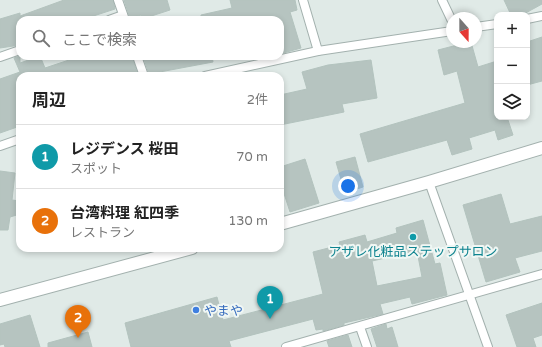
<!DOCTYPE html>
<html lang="ja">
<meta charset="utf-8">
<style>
body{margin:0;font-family:"Varela Round","Noto Sans JP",sans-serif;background:#f6f6f6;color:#222}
.controls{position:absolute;right:12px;top:12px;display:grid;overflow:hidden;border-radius:8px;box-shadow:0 2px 6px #0003}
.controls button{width:36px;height:36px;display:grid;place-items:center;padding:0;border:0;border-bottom:1px solid #e0e0e0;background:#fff;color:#222;font:20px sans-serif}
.compass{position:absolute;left:446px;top:12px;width:36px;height:36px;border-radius:50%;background:#fff;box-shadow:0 2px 6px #0003;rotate:159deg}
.you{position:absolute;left:348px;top:186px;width:14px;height:14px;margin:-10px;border:3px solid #fff;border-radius:50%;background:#1a73e8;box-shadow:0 0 0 6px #1a73e833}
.badge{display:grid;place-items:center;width:26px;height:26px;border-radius:50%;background:#7a553e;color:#fff;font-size:13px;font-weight:700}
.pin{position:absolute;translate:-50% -33px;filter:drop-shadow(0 1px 2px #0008)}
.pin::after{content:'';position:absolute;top:21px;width:14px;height:12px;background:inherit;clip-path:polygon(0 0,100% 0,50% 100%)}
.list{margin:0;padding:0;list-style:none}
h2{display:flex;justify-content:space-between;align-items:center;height:52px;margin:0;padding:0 16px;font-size:17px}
h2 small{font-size:13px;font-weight:400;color:#767676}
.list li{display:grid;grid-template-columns:26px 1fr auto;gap:12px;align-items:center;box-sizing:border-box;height:64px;padding:0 16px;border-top:1px solid #e0e0e0}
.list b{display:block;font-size:15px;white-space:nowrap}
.list p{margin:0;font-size:13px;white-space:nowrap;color:#767676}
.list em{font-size:13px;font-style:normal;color:#767676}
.icon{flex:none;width:22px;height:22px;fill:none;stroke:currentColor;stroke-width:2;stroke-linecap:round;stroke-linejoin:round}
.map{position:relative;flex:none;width:542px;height:347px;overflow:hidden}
.search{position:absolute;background:#fff;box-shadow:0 2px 6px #0003;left:16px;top:16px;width:268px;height:44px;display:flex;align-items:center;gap:10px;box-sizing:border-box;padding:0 14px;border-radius:12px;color:#767676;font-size:15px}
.panel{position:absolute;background:#fff;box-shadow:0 2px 6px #0003;left:16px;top:72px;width:268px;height:180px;border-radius:12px}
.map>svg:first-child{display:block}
.building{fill:#b6c4c0;stroke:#b3c3be;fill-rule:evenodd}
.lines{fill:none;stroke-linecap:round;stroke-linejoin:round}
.service-casing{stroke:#a3b1ae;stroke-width:10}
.tertiary-casing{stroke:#a3b1ae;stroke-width:14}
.service{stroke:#fff;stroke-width:8}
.tertiary{stroke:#fff;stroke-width:12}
.culture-dot{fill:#0f9aa8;stroke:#f0f7f4;stroke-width:1.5}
.shop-dot{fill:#3f7fe0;stroke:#f0f7f4;stroke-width:1.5}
.labels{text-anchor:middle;stroke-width:4;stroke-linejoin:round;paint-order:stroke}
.culture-label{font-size:13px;fill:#0d838f;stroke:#f0f7f4}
.shop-label{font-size:13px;fill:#366cbe;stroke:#f0f7f4;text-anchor:start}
</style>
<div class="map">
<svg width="542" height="347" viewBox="0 0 542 347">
<rect width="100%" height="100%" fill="#e0eae7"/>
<!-- building -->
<g class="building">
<path d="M64 0H113L115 9 81 20H20V45L0 48V19L20 13V16Z"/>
<path d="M124 0H167L170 10 142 19 141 15 130 18Z"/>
<path d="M230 0H295L297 10 290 12 301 48 280 54V20H201V15L232 8Z"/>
<path d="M504 0H542V4L522 15H511Z"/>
<path d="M542 37V81L527 85V42Z"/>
<path d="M469 42H471L478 67 497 61V117H507L513 135 498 140 495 130 469 138 472 149 452 155 447 140 368 162 360 134 465 103 457 71 444 75 438 50Z"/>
<path d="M20 56V63L40 56 45 68 72 59 71 56H132L138 76H21L20 74V126L0 133V79L20 72 14 58Z"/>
<path d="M143 56H212L213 62 149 74Z"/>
<path d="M371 60 377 98 342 104 344 112 280 125V95L307 89 302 72 328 65Z"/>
<path d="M355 157 363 187 345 193 336 162Z"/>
<path d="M305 159 319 203 290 212 280 181V167Z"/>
<path d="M0 171 15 173 12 200 20 201V214L10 217 8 230H0Z"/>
<path d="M501 194 510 224 542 216V251L515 258 520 272 486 282 463 205Z"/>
<path d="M423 220 435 264 440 263 447 295 412 304 410 297 380 304 383 314 344 323V325L323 331V329L316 330 313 319 229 341 231 347H131L125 323 217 297 223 320 323 294 313 252 340 245 339 242 365 235 367 242 397 233 396 228ZM417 251 422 277 377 286 372 261Z"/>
<path d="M542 303V335L533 338 536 347H517L506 315Z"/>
<path d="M30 315 40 347H5L4 344 0 345V324Z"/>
<path d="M386 324 387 329 392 327 398 347H377L371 329Z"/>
<path d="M88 332 92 347H48V343Z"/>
<path d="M348 335 352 347H329L327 341Z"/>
</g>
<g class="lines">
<defs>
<g id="service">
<path d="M118 0 125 20"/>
<path d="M303 0 318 51"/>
<path d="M442 0 452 21"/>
<path d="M527 19 542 16"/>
<path d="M109 20 123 15"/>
<path d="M476 27 497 24"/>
<path d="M137 56 144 76"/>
<path d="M0 57 20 50"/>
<path d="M205 76 318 51 452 31"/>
<path d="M0 146 20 139"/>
<path d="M429 182 488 347"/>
<path d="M360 327 367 347"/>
<path d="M286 347 542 274"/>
</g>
<g id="tertiary">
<path d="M280 224 429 182 542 148"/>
<path d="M0 300 192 248"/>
</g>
</defs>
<!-- service casing -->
<use href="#service" class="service-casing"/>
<!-- tertiary casing -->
<use href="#tertiary" class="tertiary-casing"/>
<!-- service -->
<use href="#service" class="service"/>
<!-- tertiary -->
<use href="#tertiary" class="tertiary"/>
</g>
<!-- markers -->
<circle class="culture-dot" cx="413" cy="237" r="4"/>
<circle class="shop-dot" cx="196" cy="310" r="4"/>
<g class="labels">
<!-- culture labels -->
<g class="culture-label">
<text x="413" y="256">アザレ化粧品ステップサロン</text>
</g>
<!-- shop labels -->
<g class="shop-label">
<text x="204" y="315">やまや</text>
</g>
</g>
</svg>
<div class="controls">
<button>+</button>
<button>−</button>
<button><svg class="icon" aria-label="layers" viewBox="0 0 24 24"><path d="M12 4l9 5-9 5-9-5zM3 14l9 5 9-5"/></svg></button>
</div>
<svg class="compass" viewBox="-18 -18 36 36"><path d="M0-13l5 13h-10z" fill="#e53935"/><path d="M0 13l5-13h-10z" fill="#767676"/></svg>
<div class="you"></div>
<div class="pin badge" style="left:270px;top:319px;background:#0f9aa8">1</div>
<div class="pin badge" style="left:78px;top:338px;background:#e8710a">2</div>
<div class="search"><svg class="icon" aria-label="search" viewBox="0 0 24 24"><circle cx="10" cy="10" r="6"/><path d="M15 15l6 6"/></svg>ここで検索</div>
<section class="panel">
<h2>周辺<small>2件</small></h2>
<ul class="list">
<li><span class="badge" style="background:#0f9aa8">1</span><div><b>レジデンス 桜田</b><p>スポット</p></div><em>70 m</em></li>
<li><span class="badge" style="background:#e8710a">2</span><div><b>台湾料理 紅四季</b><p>レストラン</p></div><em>130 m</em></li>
</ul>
</section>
</div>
